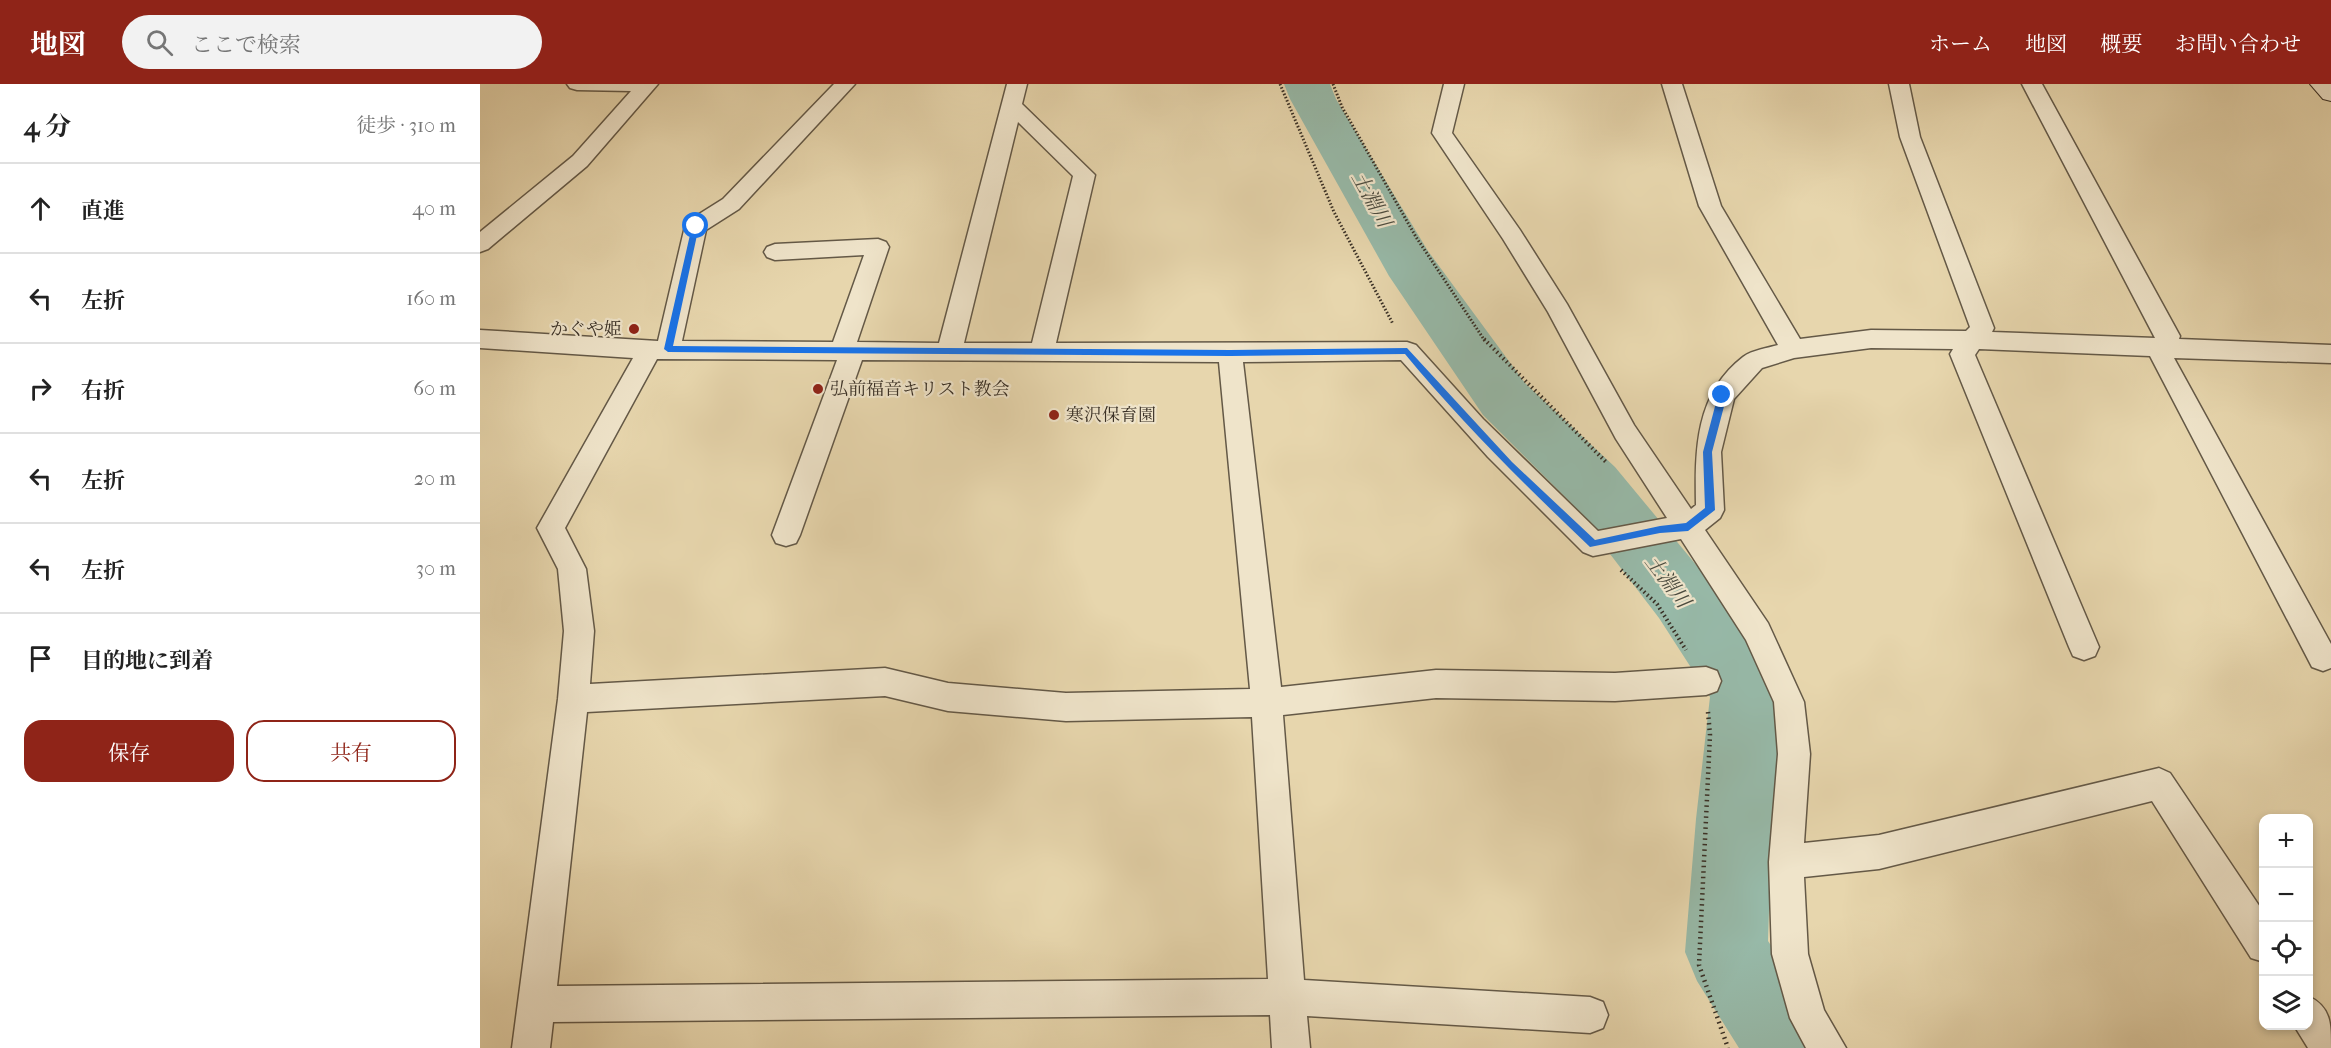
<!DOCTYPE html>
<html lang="ja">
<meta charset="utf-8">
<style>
body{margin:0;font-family:"IM FELL French Canon","Noto Serif JP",serif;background:#f2f2f2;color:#222}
.controls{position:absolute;right:18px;bottom:18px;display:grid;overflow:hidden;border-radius:12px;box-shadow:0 3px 9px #0003}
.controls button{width:54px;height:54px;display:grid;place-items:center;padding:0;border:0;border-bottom:2px solid #e0e0e0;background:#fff;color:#222;font:30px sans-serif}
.stop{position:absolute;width:18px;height:18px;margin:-14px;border:4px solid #1a73e8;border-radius:50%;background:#fff}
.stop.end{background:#1a73e8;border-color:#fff;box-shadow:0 2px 6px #0008}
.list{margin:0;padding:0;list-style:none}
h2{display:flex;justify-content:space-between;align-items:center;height:78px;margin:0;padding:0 24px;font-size:26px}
h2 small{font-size:20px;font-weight:400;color:#767676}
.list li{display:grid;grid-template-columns:39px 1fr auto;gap:18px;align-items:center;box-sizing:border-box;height:90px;padding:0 24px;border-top:2px solid #e0e0e0}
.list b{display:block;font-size:22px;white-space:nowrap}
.list em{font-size:20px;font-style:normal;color:#767676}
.actions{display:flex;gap:12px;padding:18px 24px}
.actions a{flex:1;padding:14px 0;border:2px solid #8f2418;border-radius:18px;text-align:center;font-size:21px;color:#8f2418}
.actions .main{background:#8f2418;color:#fff}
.icon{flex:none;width:33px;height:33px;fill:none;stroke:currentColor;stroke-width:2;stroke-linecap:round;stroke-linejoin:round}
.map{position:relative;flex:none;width:1851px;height:964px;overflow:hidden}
header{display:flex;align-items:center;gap:36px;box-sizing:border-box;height:84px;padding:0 30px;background:#8f2418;color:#fff}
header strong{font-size:28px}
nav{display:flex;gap:33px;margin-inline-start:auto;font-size:21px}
.search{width:420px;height:54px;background:#f2f2f2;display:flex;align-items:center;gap:15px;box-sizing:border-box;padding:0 21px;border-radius:33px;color:#767676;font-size:22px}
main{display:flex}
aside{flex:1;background:#fff}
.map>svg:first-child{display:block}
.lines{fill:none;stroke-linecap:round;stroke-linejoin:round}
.river{fill:#97b9a8;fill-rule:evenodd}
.street-casing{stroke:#645947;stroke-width:3}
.secondary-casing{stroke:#382f25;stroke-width:2}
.path-far2{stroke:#382f25;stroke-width:3;stroke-dasharray:1.5 2;stroke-linecap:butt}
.path-far1{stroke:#382f25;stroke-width:4;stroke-dasharray:1.5 3;stroke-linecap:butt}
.path{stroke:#382f25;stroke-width:4.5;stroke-dasharray:1.5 4;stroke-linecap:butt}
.street{fill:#efe4ca;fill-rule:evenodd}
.secondary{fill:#efe4ca;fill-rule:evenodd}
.route{fill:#1a73e8}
.poi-dot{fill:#8f2418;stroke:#efe4ca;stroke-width:2}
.labels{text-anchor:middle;stroke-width:4.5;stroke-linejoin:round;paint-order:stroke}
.poi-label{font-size:18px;fill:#382f25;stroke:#efe4ca;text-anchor:start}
.water-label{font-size:20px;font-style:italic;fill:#4b4b3f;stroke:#efe4ca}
</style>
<header>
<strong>地図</strong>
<div class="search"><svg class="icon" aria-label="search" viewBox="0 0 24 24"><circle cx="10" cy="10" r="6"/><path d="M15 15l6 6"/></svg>ここで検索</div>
<nav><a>ホーム</a><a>地図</a><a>概要</a><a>お問い合わせ</a></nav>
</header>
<main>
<aside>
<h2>4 分<small>徒歩 · 310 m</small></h2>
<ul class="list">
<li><svg class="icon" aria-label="ahead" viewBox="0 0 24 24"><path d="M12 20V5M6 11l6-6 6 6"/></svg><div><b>直進</b></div><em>40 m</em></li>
<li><svg class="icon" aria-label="left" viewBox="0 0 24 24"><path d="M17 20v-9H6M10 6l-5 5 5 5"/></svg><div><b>左折</b></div><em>160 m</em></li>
<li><svg class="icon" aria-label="right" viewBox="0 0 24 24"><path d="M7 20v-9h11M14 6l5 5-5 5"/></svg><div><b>右折</b></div><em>60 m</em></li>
<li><svg class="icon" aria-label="left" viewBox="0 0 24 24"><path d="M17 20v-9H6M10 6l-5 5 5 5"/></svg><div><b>左折</b></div><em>20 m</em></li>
<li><svg class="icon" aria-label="left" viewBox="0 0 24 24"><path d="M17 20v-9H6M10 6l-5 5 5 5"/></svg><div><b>左折</b></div><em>30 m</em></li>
<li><svg class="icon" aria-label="arrive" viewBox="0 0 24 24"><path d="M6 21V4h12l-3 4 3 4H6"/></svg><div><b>目的地に到着</b></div></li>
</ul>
<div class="actions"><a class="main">保存</a><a>共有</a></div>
</aside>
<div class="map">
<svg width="1851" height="964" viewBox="0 0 1851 964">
<rect width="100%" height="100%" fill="#e7d6ad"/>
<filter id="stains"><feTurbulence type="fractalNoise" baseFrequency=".00333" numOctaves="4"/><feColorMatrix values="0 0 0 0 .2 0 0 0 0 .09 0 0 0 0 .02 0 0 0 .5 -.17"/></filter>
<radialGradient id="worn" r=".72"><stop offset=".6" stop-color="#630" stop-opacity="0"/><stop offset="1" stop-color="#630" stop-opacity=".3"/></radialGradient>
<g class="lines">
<!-- river -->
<path class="river" d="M804 0H850L856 15 948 167 1045 299 1135 383 1227 494 1291 585 1302 608 1292 735 1288 857 1340 933 1352 964H1259L1217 897 1205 868 1216 735 1230 613 1179 534 1091 419 1003 331 909 192 810 15Z"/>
<defs>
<g id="street">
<path d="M87 0H178L107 82 8 165 0 168V148L93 72 151 7 97 6 90 4Z"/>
<path d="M354 0H375L259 125 226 146 202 257 353 258 384 171 295 176 287 173 284 168 287 163 295 160 398 155 406 158 409 163 377 258 459 259 527 0H547L542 20 615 91 576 259 927 258 936 261 1003 335 1118 447 1187 434 1136 355 1068 228 1023 155 952 49 964 0H984L972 49 1040 146 1087 220 1154 341 1211 425 1216 421C1215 366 1215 310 1263 273 1272 266 1288 264 1298 261L1219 122 1182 0H1202L1241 122 1320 255 1391 246 1486 247 1490 243 1420 53 1409 0H1429L1440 53 1514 244 1512 248 1675 254 1542 0H1562L1700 252 1699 255 1851 261V279L1694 274 1851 560V584L1843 587 1832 583 1670 272 1499 265 1495 271 1619 563 1615 572 1604 576 1593 572 1589 563 1470 270 1473 265 1391 264 1314 274 1282 284 1254 315 1241 368 1244 426 1240 434 1225 446 1288 539 1324 618 1330 670 1324 759 1399 751 1679 684 1690 689 1784 829V878L1771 874 1672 717 1399 785 1324 793 1328 870 1344 926 1366 964H1326L1310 934 1292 870 1289 778 1298 670 1294 618 1266 556 1201 455 1113 472 1103 468 1008 373 921 276 763 278 801 603 956 586 1135 589 1226 583 1237 587 1241 597 1237 607 1226 611 1135 617 956 614 803 631 824 896 1110 913 1123 918 1128 931 1123 944 1110 949 827 932 830 964H792L790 931 73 938 70 964H32L78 615 84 547 78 485 57 444 153 274 0 264V246L178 257 205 142 208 137 243 115ZM538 38 593 92 552 259H484ZM177 275 357 276 292 451 296 459 306 462 316 459 320 451 382 276 739 278 770 605 586 609 468 599 405 584 110 600 114 547 106 485 85 444ZM405 612 468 627 586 637 772 633 788 895 77 902 107 628Z"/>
<path d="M1828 912C1851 923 1851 939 1851 964H1828L1815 943 1828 942Z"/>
</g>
<path id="secondary" d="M1830 0H1851V17L1843 15Z"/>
</defs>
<!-- street casing -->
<use href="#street" class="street-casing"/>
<!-- secondary casing -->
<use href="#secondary" class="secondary-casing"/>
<!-- path-far2 -->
<g class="path-far2">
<path d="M800 0 854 128 913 240"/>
<path d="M853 0 862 23 936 153 1005 257"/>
</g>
<!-- path-far1 -->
<g class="path-far1">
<path d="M1004 255 1126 378"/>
<path d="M1141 486 1177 520 1206 566"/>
</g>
<!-- path -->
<path class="path" d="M1228 628 1230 651 1219 881 1248 964"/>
<!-- street -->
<use href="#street" class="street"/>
<!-- secondary -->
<use href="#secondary" class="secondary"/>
</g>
<!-- route -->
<path class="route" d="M216 139 219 142 193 262 750 266 927 264 1032 378 1115 456 1180 442 1206 439 1225 424 1223 368 1238 311 1242 308 1247 311 1232 368 1235 426 1208 447 1180 449 1110 463C1045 401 982 339 925 270L750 272 188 268 184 265 212 142Z"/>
<!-- markers -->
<g class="poi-dot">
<circle cx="154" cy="245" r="6"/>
<circle cx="338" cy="305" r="6"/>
<circle cx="574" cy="331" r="6"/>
</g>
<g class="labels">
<!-- poi labels -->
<g class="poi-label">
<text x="142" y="251" text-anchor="end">かぐや姫</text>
<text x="350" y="311">弘前福音キリスト教会</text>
<text x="586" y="337">寒沢保育園</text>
</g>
<!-- water labels -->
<g class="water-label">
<text transform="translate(892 115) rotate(61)" y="7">土淵川</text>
<text transform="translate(1188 497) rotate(53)" y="7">土淵川</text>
</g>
</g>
<rect width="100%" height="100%" filter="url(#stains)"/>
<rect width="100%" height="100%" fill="url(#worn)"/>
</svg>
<div class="controls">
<button>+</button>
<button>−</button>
<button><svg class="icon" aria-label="locate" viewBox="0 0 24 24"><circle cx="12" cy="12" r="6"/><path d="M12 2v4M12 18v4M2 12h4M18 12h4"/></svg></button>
<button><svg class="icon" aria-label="layers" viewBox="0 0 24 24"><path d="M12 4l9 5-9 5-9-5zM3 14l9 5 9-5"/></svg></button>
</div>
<div class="stop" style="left:216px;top:142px"></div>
<div class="stop end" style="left:1242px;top:311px"></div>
</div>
</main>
